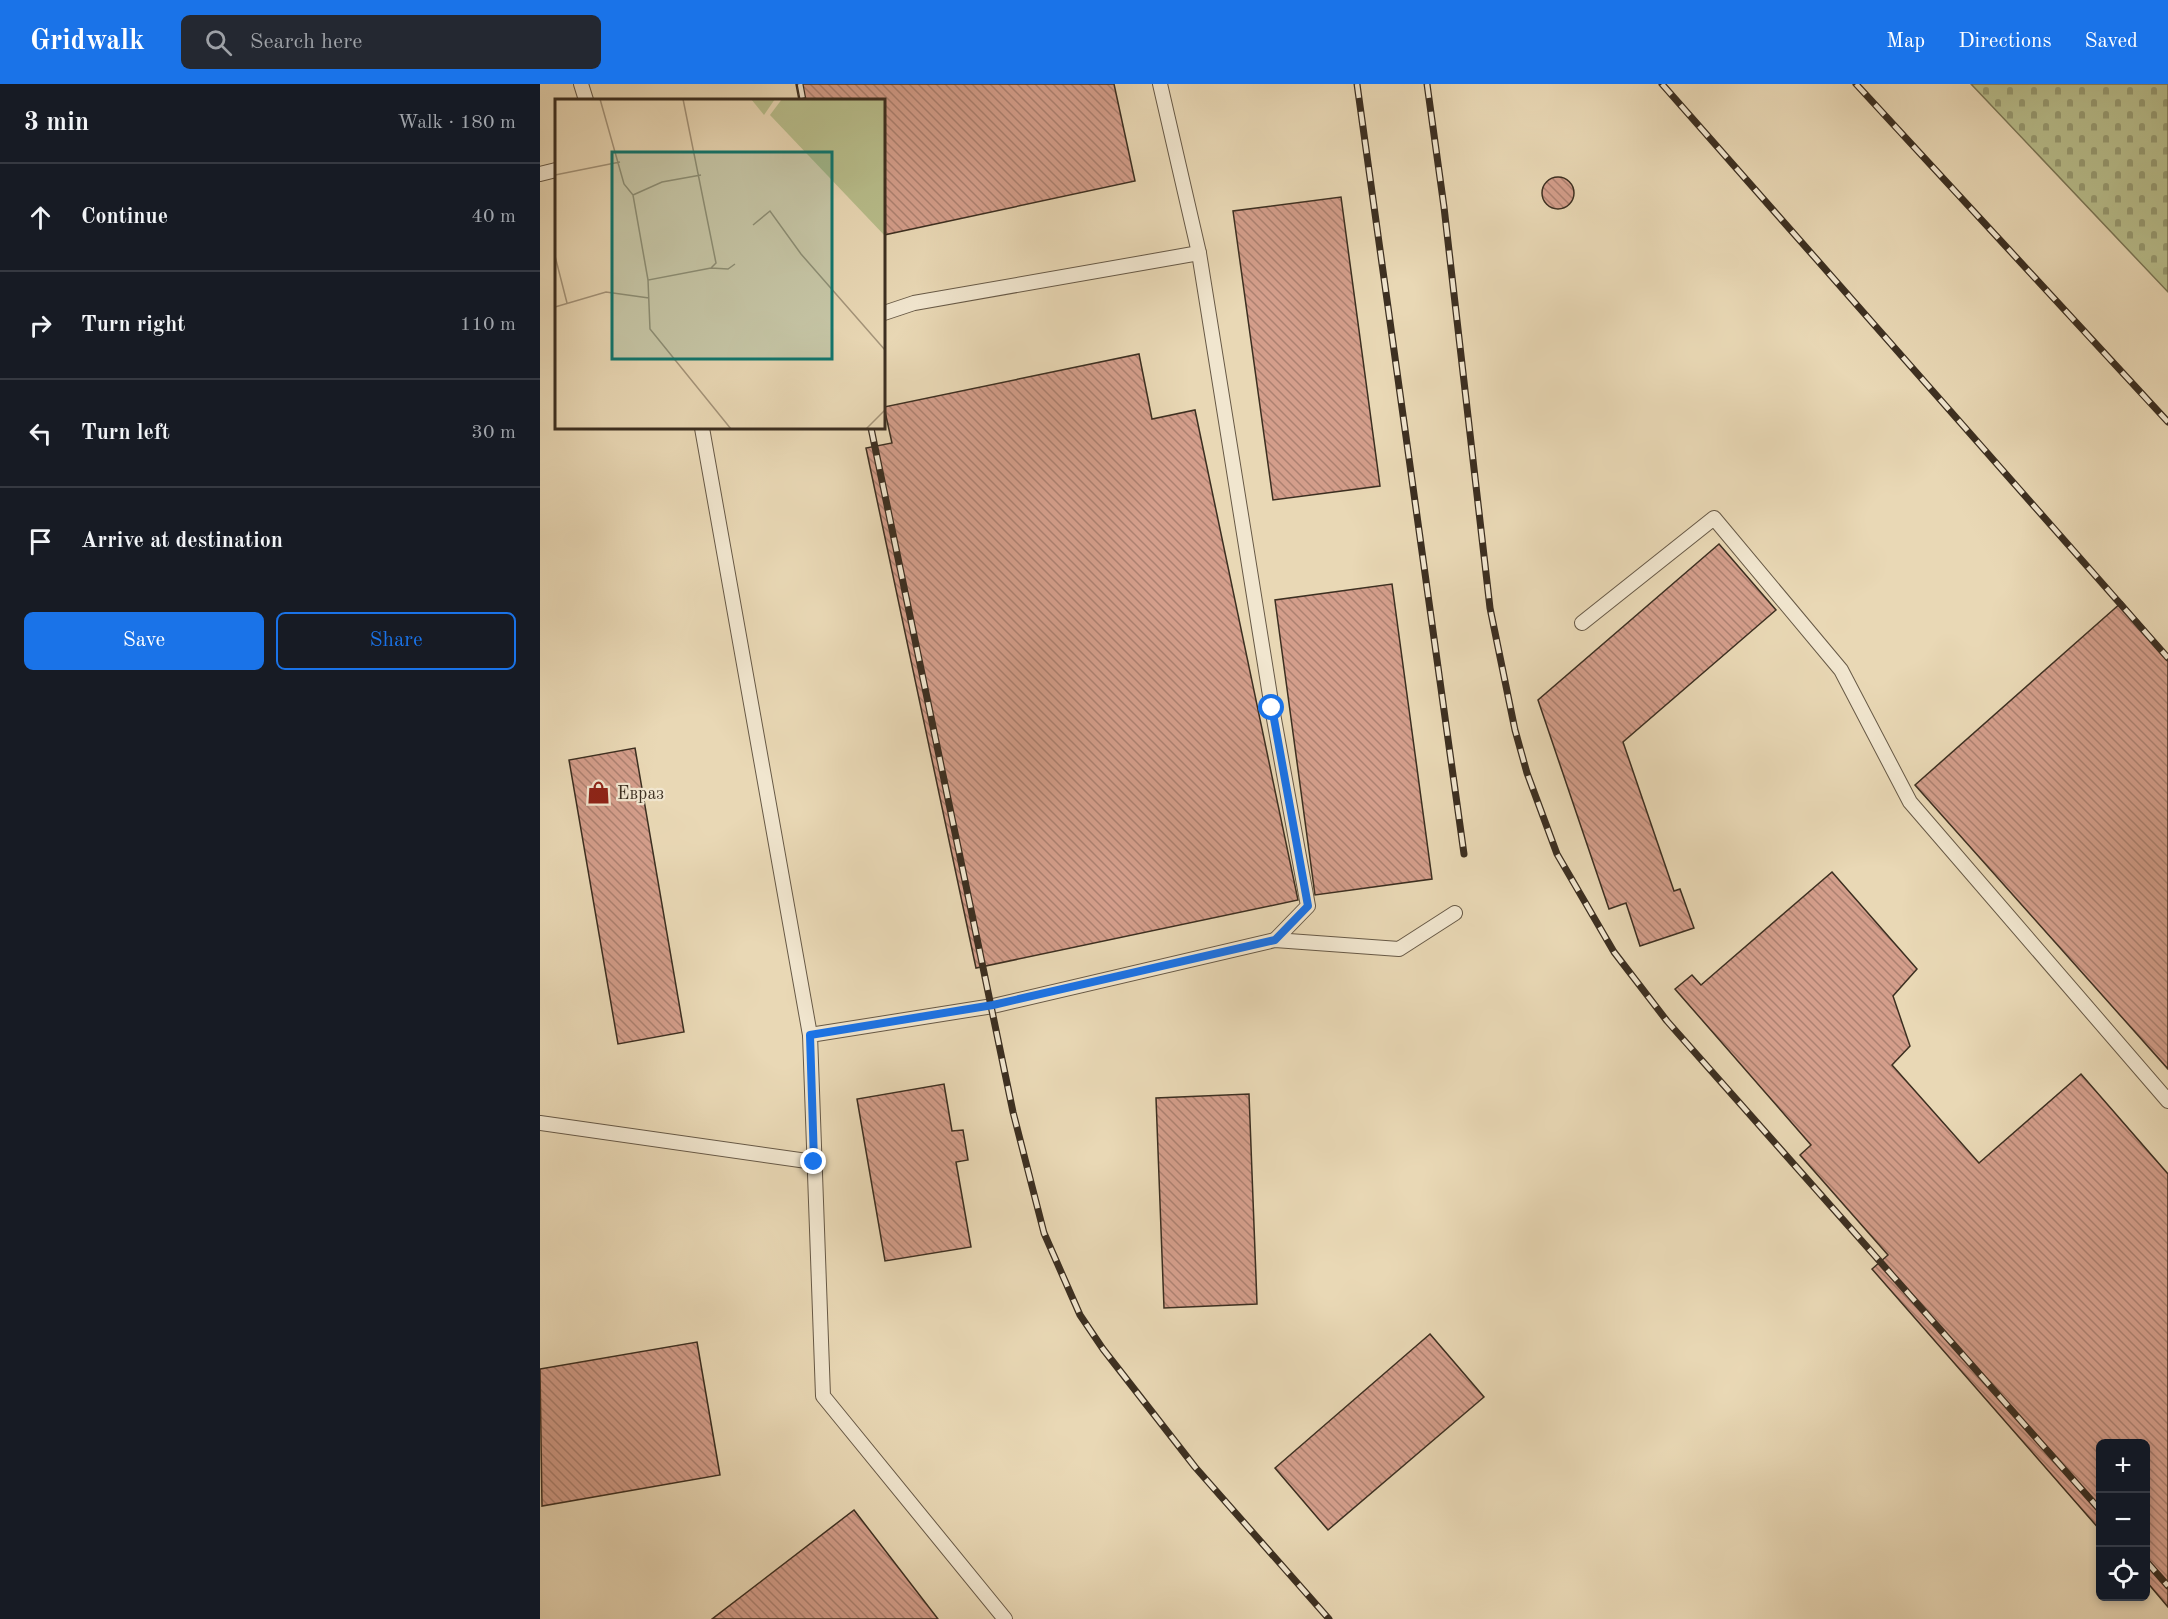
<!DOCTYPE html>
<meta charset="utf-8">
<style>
body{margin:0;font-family:"Old Standard TT",serif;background:#242831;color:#f1f3f6}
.controls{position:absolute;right:18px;bottom:18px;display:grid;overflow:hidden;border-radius:9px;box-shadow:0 3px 9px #0003}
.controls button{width:54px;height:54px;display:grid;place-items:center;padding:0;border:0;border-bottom:2px solid #363941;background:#171b24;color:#f1f3f6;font:30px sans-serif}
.stop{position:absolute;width:18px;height:18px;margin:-14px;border:4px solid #1a73e8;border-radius:50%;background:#fff}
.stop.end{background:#1a73e8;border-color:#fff;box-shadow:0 2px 6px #0008}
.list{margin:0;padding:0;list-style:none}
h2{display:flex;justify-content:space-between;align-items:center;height:78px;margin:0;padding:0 24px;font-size:26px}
h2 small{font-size:20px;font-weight:400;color:#9ea1a6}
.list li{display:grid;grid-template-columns:39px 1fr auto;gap:18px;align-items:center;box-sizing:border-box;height:108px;padding:0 24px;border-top:2px solid #363941}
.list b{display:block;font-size:22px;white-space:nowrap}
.list em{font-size:20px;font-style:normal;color:#9ea1a6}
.actions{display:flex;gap:12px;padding:18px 24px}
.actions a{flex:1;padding:14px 0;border:2px solid #1a73e8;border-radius:9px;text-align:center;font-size:21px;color:#1a73e8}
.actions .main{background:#1a73e8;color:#fff}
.icon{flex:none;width:33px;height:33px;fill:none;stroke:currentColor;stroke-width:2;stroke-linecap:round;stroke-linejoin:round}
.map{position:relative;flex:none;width:1628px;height:1535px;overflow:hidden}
header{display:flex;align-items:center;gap:36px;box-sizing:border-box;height:84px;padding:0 30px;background:#1a73e8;color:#fff}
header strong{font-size:28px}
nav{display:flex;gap:33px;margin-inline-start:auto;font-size:21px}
.search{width:420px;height:54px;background:#242831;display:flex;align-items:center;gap:15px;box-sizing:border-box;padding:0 21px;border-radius:9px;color:#9ea1a6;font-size:22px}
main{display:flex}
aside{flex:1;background:#171b24}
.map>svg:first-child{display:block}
.cemetery{fill:url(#cemetery-stones);stroke:#7a7656;stroke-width:1.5}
.building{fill:url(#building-back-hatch);stroke:#3c2f21;stroke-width:1.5}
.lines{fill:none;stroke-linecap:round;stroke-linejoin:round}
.lane-casing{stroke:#675946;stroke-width:16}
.lane{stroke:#f1e6cf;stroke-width:14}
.rail-casing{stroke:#3c2f21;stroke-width:7}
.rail{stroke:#f1e6cf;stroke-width:4.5;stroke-dasharray:14;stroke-linecap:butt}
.route{stroke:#1a73e8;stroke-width:8}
.labels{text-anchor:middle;stroke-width:4.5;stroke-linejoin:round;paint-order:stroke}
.poi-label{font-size:18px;fill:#3c2f21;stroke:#f1e6cf;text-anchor:start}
.inset-road{fill:none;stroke:#a4947a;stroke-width:1.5}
.view{fill:#0f766e;fill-opacity:0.15;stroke:#0f766e;stroke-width:3}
.inset-edge{fill:none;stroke:#3c2f21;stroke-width:3}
</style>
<header>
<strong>Gridwalk</strong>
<div class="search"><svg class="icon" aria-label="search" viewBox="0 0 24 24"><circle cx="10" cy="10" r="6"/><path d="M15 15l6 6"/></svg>Search here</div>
<nav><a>Map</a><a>Directions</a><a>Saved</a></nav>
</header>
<main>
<aside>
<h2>3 min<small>Walk · 180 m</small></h2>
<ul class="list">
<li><svg class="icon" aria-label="ahead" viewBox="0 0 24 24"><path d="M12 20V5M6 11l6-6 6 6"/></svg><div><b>Continue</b></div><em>40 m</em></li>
<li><svg class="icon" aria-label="right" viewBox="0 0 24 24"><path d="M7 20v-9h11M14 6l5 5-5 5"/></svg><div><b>Turn right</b></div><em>110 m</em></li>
<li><svg class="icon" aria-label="left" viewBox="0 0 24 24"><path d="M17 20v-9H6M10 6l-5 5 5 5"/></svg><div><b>Turn left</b></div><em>30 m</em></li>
<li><svg class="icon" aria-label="arrive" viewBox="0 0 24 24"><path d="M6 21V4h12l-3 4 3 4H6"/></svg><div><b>Arrive at destination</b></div></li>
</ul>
<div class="actions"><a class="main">Save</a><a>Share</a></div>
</aside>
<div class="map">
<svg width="1628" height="1535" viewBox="0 0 1628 1535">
<defs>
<pattern id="cemetery-stones" width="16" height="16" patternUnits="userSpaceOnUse" patternTransform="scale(1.5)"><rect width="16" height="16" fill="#b8be8c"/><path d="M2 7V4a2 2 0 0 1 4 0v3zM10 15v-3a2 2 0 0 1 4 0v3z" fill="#979b72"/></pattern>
<pattern id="building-back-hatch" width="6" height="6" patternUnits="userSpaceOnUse" patternTransform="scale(1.5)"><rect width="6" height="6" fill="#d49e8b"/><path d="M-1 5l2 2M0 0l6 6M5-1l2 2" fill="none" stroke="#ad8171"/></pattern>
</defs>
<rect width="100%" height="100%" fill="#e9d8b5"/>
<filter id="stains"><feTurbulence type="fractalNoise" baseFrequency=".00333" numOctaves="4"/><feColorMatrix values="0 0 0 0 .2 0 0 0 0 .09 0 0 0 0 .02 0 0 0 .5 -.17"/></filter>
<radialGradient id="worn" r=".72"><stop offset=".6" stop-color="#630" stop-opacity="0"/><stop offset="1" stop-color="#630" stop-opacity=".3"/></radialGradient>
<!-- cemetery -->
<path class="cemetery" d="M1431 0H1628V208Z"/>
<!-- building -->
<g class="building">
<path d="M256 0H574L595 97 344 151V16H259Z"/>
<circle cx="1018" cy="109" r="16"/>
<path d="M801 113 840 402 733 416 693 127Z"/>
<path d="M599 270 612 335 655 326 758 816 436 884 326 364 352 359 344 323Z"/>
<path d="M1179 460 1236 526 1083 658 1134 807 1140 805 1154 844 1100 862 1086 819 1069 825 998 616Z"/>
<path d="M852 500 892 795 775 811 735 516Z"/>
<path d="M1582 518 1628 571V985L1375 701Z"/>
<path d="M95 664 144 948 78 960 29 676Z"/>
<path d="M1292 788 1377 885 1353 912 1370 962 1352 981 1439 1079 1541 990 1628 1090V1523L1606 1497V1360H1560V1446L1332 1185 1348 1171 1260 1071 1271 1061 1135 905 1152 891 1161 901Z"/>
<path d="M404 1000 412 1047 423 1046 428 1076 416 1078 431 1163 345 1177 317 1015Z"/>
<path d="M709 1010 717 1220 624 1224 616 1014Z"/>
<path d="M890 1250 944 1313 788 1446 735 1384Z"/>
<path d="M157 1258 180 1391 2 1422 0 1285Z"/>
<path d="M314 1426 398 1535H172Z"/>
</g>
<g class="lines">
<defs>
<g id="lane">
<path d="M41 0 46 16"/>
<path d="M620 0 659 169 732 624 768 822 735 856"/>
<path d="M0 90 16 86"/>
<path d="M344 229 374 219 659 169"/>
<path d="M162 344 270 951"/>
<path d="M1042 539 1174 434 1301 586 1370 718 1628 1017"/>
<path d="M0 1039 274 1078"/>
<path d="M465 1535 283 1312 270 951 453 922 735 856 859 865 915 829"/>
</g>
</defs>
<!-- lane casing -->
<use href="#lane" class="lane-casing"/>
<!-- lane -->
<use href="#lane" class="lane"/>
<defs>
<g id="rail">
<path d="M260 0 263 16"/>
<path d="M817 0 924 770"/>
<path d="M887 0 904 123 950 524 975 646 987 689 1017 770 1074 868 1127 937 1560 1426"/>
<path d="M1122 0 1628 574"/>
<path d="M1316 0 1628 338"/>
<path d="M331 344 473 1028 504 1149 540 1231 563 1265 655 1383 789 1535"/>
<path d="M1606 1477 1628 1502"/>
</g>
</defs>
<!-- rail casing -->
<use href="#rail" class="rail-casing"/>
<!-- rail -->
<use href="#rail" class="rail"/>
</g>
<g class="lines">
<!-- route -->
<path class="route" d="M274 1078 270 951 453 921 735 856 768 822 732 624"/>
</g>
<!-- icons -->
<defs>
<symbol id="shop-bare" viewBox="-9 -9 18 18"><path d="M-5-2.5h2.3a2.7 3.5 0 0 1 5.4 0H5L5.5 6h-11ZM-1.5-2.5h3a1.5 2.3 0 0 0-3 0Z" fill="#8f2418" stroke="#f1e6cf" stroke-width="2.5" paint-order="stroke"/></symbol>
</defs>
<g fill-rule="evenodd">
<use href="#shop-bare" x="42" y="692" width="33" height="33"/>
</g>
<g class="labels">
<!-- poi labels -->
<g class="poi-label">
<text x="77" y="715">Евраз</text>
</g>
</g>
<!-- overview -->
<g transform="translate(15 15)">
<rect width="330" height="330" fill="#e9d8b5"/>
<path d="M196 0H220L209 16Z" fill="#b8be8c"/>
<path d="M227 0H330V137L215 16Z" fill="#b8be8c"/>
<path class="inset-road" d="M45 0 69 85 78 96 93 181M128 0 161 164 156 169M0 76 65 63M78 96 107 83 146 76M198 126 215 112 246 155 330 251M0 157 12 204M0 208 51 193 94 199M176 330 95 230 93 181 156 169 173 170 180 165M311 330 330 311"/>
<path class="view" d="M57 53H277V260H57Z"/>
<rect width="330" height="330" class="inset-edge"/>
</g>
<rect width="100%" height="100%" filter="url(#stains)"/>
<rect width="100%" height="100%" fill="url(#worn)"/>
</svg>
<div class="controls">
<button>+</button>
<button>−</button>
<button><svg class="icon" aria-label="locate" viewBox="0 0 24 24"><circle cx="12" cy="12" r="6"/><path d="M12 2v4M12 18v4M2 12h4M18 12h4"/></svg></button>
</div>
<div class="stop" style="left:732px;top:624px"></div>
<div class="stop end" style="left:274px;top:1078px"></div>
</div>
</main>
